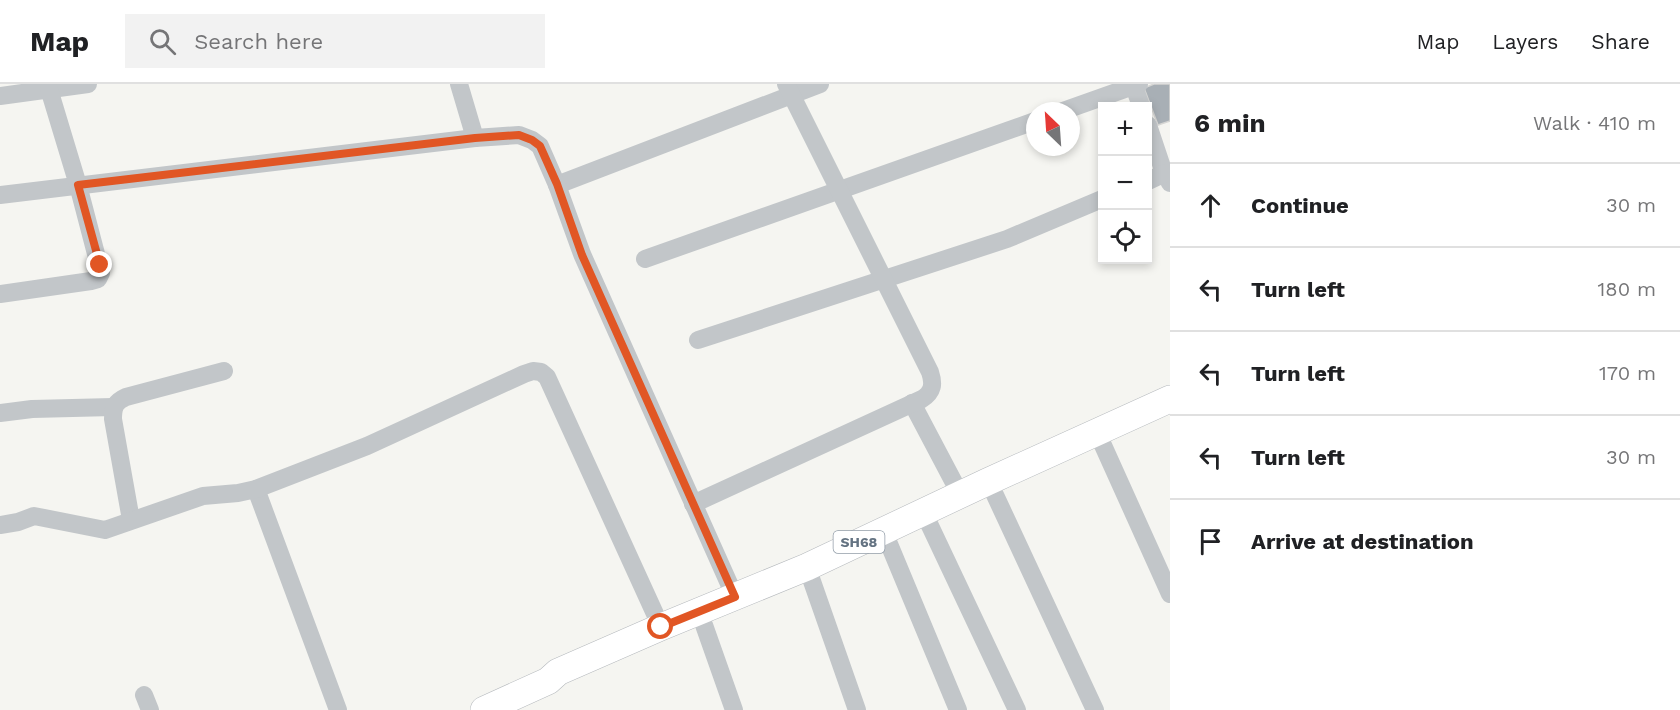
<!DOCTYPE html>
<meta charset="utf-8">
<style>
body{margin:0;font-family:"Work Sans",sans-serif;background:#f2f2f2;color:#202124}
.controls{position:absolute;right:18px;top:18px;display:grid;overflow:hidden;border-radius:0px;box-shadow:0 3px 9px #0003}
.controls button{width:54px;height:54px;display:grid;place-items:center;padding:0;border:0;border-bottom:2px solid #e0e0e0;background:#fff;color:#202124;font:30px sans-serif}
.compass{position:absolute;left:1026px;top:18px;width:54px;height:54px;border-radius:50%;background:#fff;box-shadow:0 3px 9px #0003;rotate:335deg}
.stop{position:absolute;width:18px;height:18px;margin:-14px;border:4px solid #e15624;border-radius:50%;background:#fff}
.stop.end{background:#e15624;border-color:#fff;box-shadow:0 2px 6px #0008}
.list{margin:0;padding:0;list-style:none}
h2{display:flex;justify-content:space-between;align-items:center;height:78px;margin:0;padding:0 24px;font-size:26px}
h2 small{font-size:20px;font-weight:400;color:#757577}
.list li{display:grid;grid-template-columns:39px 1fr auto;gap:18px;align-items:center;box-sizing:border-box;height:84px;padding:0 24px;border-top:2px solid #e0e0e0}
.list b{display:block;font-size:22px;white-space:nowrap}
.list em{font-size:20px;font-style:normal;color:#757577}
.icon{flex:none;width:33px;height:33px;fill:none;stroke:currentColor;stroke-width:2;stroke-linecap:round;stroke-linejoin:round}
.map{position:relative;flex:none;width:1170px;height:626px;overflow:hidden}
header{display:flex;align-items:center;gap:36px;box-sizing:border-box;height:84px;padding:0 30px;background:#fff;border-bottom:2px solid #e0e0e0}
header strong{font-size:28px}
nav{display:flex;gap:33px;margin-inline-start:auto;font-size:21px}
.search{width:420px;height:54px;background:#f2f2f2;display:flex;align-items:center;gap:15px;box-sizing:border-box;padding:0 21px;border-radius:0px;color:#757577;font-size:22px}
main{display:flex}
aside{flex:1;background:#fff}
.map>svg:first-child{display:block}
.building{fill:#a8afb5;stroke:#d6d6d4;stroke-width:1.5}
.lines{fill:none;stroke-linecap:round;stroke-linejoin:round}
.primary-casing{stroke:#b5b9bd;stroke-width:28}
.minor{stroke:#c2c6c9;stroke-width:18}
.primary{stroke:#fff;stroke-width:27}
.route{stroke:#e15624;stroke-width:8}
.labels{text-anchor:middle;stroke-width:6;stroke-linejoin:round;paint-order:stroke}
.shield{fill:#fff;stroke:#929da8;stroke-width:1.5}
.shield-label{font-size:14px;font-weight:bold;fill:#647382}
</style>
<header>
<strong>Map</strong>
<div class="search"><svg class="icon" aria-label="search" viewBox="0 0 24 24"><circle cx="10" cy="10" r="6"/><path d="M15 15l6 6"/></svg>Search here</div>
<nav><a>Map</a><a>Layers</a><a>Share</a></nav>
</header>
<main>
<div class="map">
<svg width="1170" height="626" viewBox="0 0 1170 626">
<rect width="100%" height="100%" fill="#f5f5f1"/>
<!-- building -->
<path class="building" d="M1154 0H1170V37L1158 41 1144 4Z"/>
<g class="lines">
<defs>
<path id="primary" d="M484 626 548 597 558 588 661 543 807 483 987 398 1170 315"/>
</defs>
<!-- primary casing -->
<use href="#primary" class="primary-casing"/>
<!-- minor -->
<g class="minor">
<path d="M459 0 475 54"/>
<path d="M1133 0 1141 22"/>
<path d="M0 12 88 0"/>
<path d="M1063 27 1139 0"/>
<path d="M1148 41 1162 83 1170 99"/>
<path d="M1148 97 1165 89"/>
<path d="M557 101 820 0"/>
<path d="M0 111 475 54 519 51 532 56 540 62 557 101 582 170 735 513"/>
<path d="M645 175 1035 37"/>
<path d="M0 210 91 197 98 195 101 189 78 101 49 5"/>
<path d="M698 256 1007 155 1102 115"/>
<path d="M912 319 960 410"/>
<path d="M0 329 32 325 113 323"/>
<path d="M1097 348 1170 510"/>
<path d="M256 405 338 626"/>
<path d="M995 411 1095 626"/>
<path d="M693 420 922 315C933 308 934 300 930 288L786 0"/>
<path d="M923 427 1017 626"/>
<path d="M131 436 113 335C113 323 115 318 126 313L224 287"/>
<path d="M0 441 18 438 34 432 105 446 203 412 238 409 256 405 367 362 524 290 533 287 541 288 547 293 661 543"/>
<path d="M889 460 958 626"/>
<path d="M807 483 857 626"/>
<path d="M704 541 734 626"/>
<path d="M144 611 150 626"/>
</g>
<!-- primary -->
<use href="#primary" class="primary"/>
</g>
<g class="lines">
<!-- route -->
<path class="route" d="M100 181 78 101 475 54 519 51 532 56 540 62 557 100 582 171 735 513 661 543"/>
</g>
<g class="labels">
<!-- shield labels -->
<rect class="shield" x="833.5" y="447" width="51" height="22" rx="4.5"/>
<g class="shield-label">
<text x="859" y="463">SH68</text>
</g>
</g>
</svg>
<div class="controls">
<button>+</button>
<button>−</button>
<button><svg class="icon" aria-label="locate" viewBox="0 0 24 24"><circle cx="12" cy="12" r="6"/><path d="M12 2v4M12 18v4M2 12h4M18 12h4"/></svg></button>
</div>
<svg class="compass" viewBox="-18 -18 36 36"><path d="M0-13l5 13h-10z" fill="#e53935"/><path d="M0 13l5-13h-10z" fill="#757577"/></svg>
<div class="stop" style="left:661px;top:543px"></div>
<div class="stop end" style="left:100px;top:181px"></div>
</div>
<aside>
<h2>6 min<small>Walk · 410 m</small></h2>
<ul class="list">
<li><svg class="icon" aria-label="ahead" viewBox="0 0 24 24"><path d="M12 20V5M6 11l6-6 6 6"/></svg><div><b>Continue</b></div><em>30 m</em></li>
<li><svg class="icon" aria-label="left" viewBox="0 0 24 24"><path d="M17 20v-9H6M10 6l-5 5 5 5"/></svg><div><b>Turn left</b></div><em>180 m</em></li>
<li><svg class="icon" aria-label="left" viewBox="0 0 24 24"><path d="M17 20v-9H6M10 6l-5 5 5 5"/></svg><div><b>Turn left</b></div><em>170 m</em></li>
<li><svg class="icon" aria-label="left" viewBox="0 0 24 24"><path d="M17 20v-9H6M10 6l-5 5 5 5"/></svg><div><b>Turn left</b></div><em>30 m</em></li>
<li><svg class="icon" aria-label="arrive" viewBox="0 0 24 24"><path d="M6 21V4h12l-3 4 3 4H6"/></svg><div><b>Arrive at destination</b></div></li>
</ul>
</aside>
</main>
